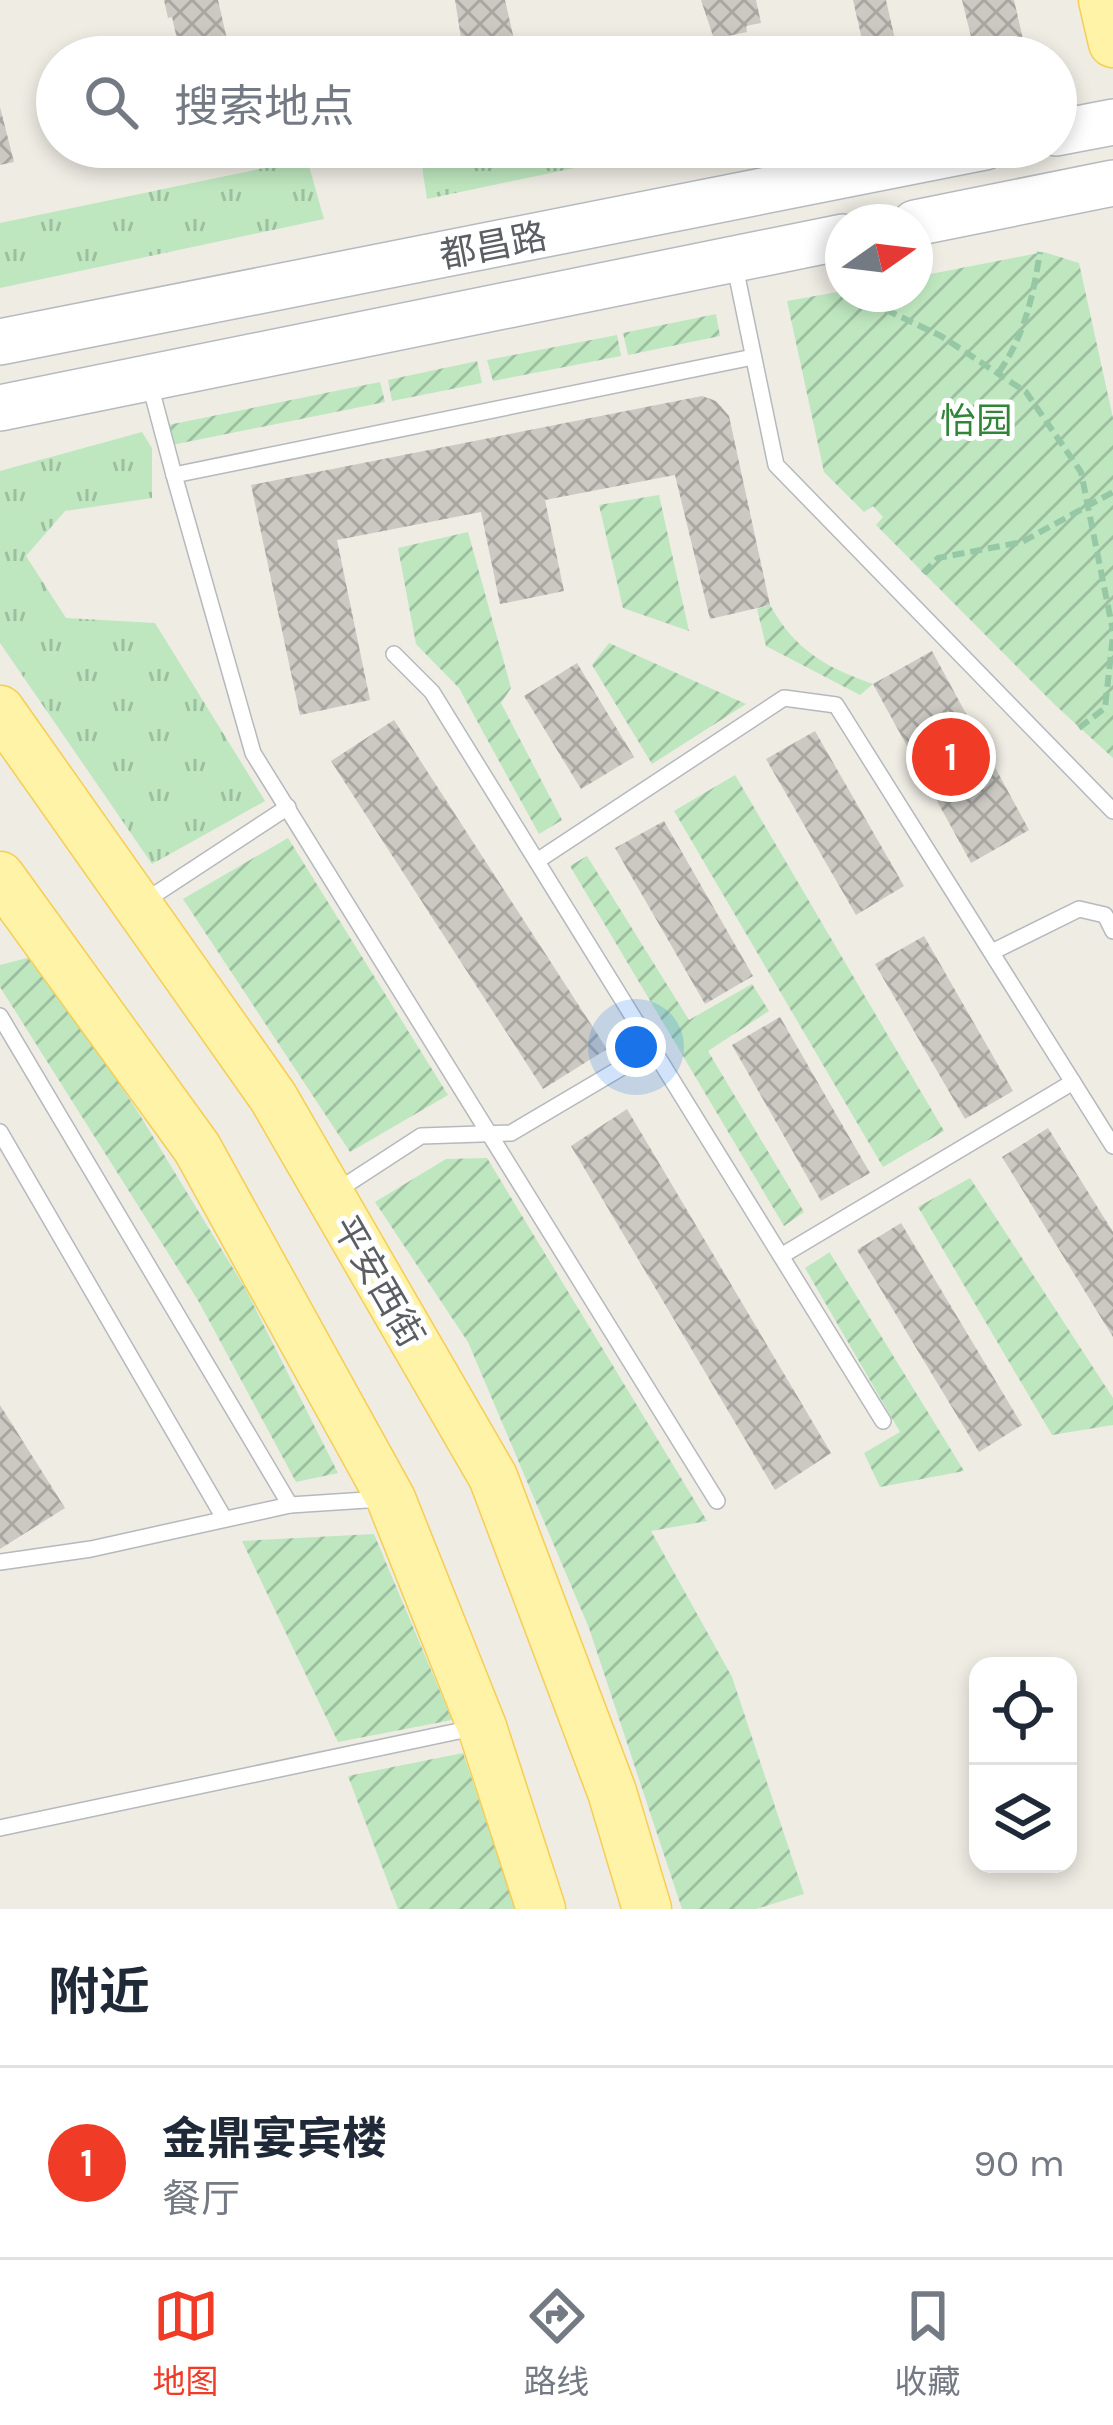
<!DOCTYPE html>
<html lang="zh">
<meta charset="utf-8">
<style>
body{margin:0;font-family:Karla,"Noto Sans SC",sans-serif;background:#f2f2f3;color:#1f2937}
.controls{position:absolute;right:36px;bottom:36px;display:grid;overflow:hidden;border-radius:24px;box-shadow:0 6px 18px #0003}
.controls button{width:108px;height:108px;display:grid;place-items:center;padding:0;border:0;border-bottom:3px solid #e0e1e3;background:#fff;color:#1f2937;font:60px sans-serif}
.compass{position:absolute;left:825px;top:204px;width:108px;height:108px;border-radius:50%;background:#fff;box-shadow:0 6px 18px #0003;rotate:76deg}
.you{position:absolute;left:636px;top:1047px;width:42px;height:42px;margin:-30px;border:9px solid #fff;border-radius:50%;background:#1a73e8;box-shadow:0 0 0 18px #1a73e833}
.badge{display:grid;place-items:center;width:78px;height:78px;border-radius:50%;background:#f03b27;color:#fff;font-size:39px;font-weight:700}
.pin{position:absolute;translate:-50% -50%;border:6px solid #fff;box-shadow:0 3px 12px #0006}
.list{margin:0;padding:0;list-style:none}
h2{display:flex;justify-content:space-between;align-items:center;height:156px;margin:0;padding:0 48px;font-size:51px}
h2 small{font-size:39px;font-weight:400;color:#747a83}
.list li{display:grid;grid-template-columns:78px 1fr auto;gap:36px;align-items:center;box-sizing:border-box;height:192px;padding:0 48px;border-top:3px solid #e0e1e3}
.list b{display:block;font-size:45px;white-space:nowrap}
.list p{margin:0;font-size:39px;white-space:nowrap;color:#747a83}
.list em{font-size:39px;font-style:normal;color:#747a83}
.icon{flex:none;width:66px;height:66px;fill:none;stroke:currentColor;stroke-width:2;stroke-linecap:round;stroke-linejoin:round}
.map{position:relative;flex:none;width:1113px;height:1909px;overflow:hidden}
.search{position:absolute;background:#fff;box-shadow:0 6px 18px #0003;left:36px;right:36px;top:36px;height:132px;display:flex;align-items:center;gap:30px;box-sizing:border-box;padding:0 42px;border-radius:66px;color:#747a83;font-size:45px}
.sheet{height:348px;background:#fff}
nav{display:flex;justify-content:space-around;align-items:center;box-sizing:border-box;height:168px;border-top:3px solid #e0e1e3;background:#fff;font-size:33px;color:#747a83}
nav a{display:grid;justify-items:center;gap:6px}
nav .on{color:#f03b27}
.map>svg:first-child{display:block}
.park{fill:url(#park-tufts)}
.garden{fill:url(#garden-furrows)}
.building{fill:url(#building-cross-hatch)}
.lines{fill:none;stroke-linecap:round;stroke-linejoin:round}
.service-casing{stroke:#b5b9be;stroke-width:18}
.secondary-casing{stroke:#b6bac0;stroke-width:48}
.primary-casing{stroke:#f7cd53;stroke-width:51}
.path{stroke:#96c8a5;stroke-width:6;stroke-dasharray:12 6;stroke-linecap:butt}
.service{stroke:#fff;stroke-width:15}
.secondary{stroke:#fff;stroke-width:45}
.primary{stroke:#fff3a7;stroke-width:48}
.labels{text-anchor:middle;stroke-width:10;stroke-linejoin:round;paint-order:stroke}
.street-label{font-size:36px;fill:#5b5f64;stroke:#fff}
.park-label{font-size:36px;fill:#318537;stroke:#fff}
</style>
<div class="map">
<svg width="1113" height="1909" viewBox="0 0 1113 1909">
<defs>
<pattern id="park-tufts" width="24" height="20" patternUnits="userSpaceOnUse" patternTransform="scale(3)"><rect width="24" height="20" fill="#bee7bf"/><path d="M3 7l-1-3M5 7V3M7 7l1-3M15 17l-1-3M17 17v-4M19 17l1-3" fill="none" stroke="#9dbe9f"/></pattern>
<pattern id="garden-furrows" width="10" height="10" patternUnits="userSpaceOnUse" patternTransform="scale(3)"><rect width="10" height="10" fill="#bee7bf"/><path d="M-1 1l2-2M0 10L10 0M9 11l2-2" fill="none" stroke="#9dbe9f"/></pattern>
<pattern id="building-cross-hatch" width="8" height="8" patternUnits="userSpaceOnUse" patternTransform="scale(3)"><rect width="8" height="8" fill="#cbc9c2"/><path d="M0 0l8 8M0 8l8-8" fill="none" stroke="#a8a6a1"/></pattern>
</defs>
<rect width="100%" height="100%" fill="#eeece3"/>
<!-- park -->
<g class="park">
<path d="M419 147H675L427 199Z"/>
<path d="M307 159 324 219 0 288V223Z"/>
<path d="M142 432 152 448V498L65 511 26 556 66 618 155 623 265 801 152 864 0 643V471Z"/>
</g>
<!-- garden -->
<g class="garden">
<path d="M1044 252 1079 263 1113 418V758L1054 704 876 525 883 517 873 506 864 512 824 472 787 301 843 291V294H915V277Z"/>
<path d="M716 314 720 336 628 355 623 333Z"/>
<path d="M617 335 621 356 493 381 487 360Z"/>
<path d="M477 361 482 383 392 401 388 380Z"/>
<path d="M380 382 385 402 172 445 168 425Z"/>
<path d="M659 495 689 631 623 608 599 505Z"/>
<path d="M468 532 511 688 501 703 562 820 539 834 459 688 416 644 398 548Z"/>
<path d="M770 605C795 650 825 667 873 684L860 695 766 646 757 609Z"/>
<path d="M609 643 746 704 652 764 592 665Z"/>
<path d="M735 775 944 1131 883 1167 674 811Z"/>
<path d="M288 838 448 1095 350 1152 183 899Z"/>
<path d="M587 856 689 1020 752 984 769 1011 708 1051 804 1212 784 1226 570 866Z"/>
<path d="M35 956 138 1112 245 1288 338 1473 296 1482 199 1302 0 987V965Z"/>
<path d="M487 1158 707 1521 651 1531 732 1677 804 1894 756 1909H682L589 1628 468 1342 375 1202 446 1159Z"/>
<path d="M970 1178 1113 1398V1425L1052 1435 918 1207Z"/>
<path d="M830 1252V1253L964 1471 880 1487 864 1453 900 1432 805 1268Z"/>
<path d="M374 1534 452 1720 338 1742 242 1541Z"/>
<path d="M463 1753 516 1909H398L348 1776Z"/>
</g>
<!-- building -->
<g class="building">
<path d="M164 0H218L231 57H181L172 17 168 18Z"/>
<path d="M455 0H505L518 57H464Z"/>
<path d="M701 0H756L761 23 746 26 747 32 714 39Z"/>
<path d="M853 0H886L899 57H866Z"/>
<path d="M962 0H1014L1027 57H976Z"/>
<path d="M0 107 14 162 0 165Z"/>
<path d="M702 396 716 401 729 416 770 605 710 619 675 475 545 500 564 591 500 604 481 512 337 540 370 700 300 715 251 485Z"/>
<path d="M932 651 1029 830 971 863 873 684Z"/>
<path d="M577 663 634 757 581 789 524 696Z"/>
<path d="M394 720 607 1049 543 1089 331 761Z"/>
<path d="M815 731 904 886 856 915 766 759Z"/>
<path d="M664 821 753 976 705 1004 615 848Z"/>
<path d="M924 936 1013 1091 965 1119 875 964Z"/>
<path d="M780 1017 870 1173 821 1201 732 1045Z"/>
<path d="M627 1109 831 1453 775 1490 571 1146Z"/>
<path d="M1048 1128 1113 1232V1337L1002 1157Z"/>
<path d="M901 1223 1022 1425 979 1452 857 1250Z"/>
<path d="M0 1405 65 1508 0 1549Z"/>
</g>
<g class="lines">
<defs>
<g id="service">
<path d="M734 262 776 465 1113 811"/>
<path d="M149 381 174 475"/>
<path d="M394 654 432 692 883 1421"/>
<path d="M537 861 784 698 836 705 1113 1146"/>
<path d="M145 901 288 807"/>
<path d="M992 952 1079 909 1105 915 1113 931"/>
<path d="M0 1016 290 1505"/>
<path d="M0 1132 224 1518"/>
<path d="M335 1192 421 1136 511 1133 653 1049"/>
<path d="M781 1256 1073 1082"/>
<path d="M717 1501 253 753 174 475 753 357"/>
<path d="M0 1562 91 1549 290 1505 382 1499"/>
<path d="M0 1828 473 1728"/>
</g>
<g id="secondary">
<path d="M1056 133 1113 122"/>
<path d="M915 223 1113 183"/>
<path d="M0 342 985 147"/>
<path d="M0 408 843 237"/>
</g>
<g id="primary">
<path d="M1103 0 1113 43"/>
<path d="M0 710 273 1097 493 1477 612 1792 647 1909"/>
<path d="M0 876 197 1148 391 1499 482 1727 541 1909"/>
</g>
</defs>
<!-- service casing -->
<use href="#service" class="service-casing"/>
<!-- secondary casing -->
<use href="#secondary" class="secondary-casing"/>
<!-- primary casing -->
<use href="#primary" class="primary-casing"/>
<!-- path -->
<g class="path">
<path d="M853 294 941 336 1026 392 1081 472 1113 631"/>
<path d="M999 372C1025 335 1033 296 1040 252"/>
<path d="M923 573 938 558 1022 542 1113 492"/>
<path d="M1079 728 1105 708 1113 635"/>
</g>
<!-- service -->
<use href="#service" class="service"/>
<!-- secondary -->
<use href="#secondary" class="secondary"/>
<!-- primary -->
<use href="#primary" class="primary"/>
</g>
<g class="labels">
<!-- street labels -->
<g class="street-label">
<text transform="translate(493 245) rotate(-11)" y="13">都昌路</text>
<text transform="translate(379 1281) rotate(60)" y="13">平安西街</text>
</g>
<!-- park labels -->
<g class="park-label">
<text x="976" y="433">怡园</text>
</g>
</g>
</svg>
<div class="controls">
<button><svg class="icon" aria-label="locate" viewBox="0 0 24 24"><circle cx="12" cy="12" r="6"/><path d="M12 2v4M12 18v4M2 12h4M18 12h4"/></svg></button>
<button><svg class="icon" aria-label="layers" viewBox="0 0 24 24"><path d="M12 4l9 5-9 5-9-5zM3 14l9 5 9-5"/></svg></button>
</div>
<svg class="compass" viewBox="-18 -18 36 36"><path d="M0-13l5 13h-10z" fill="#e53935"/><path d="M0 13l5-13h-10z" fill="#747a83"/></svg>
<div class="you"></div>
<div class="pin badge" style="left:951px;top:757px">1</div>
<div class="search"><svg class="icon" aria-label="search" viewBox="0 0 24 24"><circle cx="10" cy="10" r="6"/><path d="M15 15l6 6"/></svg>搜索地点</div>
</div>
<section class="sheet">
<h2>附近<small></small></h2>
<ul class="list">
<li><span class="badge">1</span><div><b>金鼎宴宾楼</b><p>餐厅</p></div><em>90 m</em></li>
</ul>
</section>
<nav>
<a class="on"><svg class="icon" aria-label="map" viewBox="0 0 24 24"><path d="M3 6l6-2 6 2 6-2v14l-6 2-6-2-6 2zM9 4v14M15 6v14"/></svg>地图</a>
<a><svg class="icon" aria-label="directions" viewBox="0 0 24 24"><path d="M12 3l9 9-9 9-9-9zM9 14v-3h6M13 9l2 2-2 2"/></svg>路线</a>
<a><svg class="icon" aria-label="saved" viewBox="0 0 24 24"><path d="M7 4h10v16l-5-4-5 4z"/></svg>收藏</a>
</nav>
